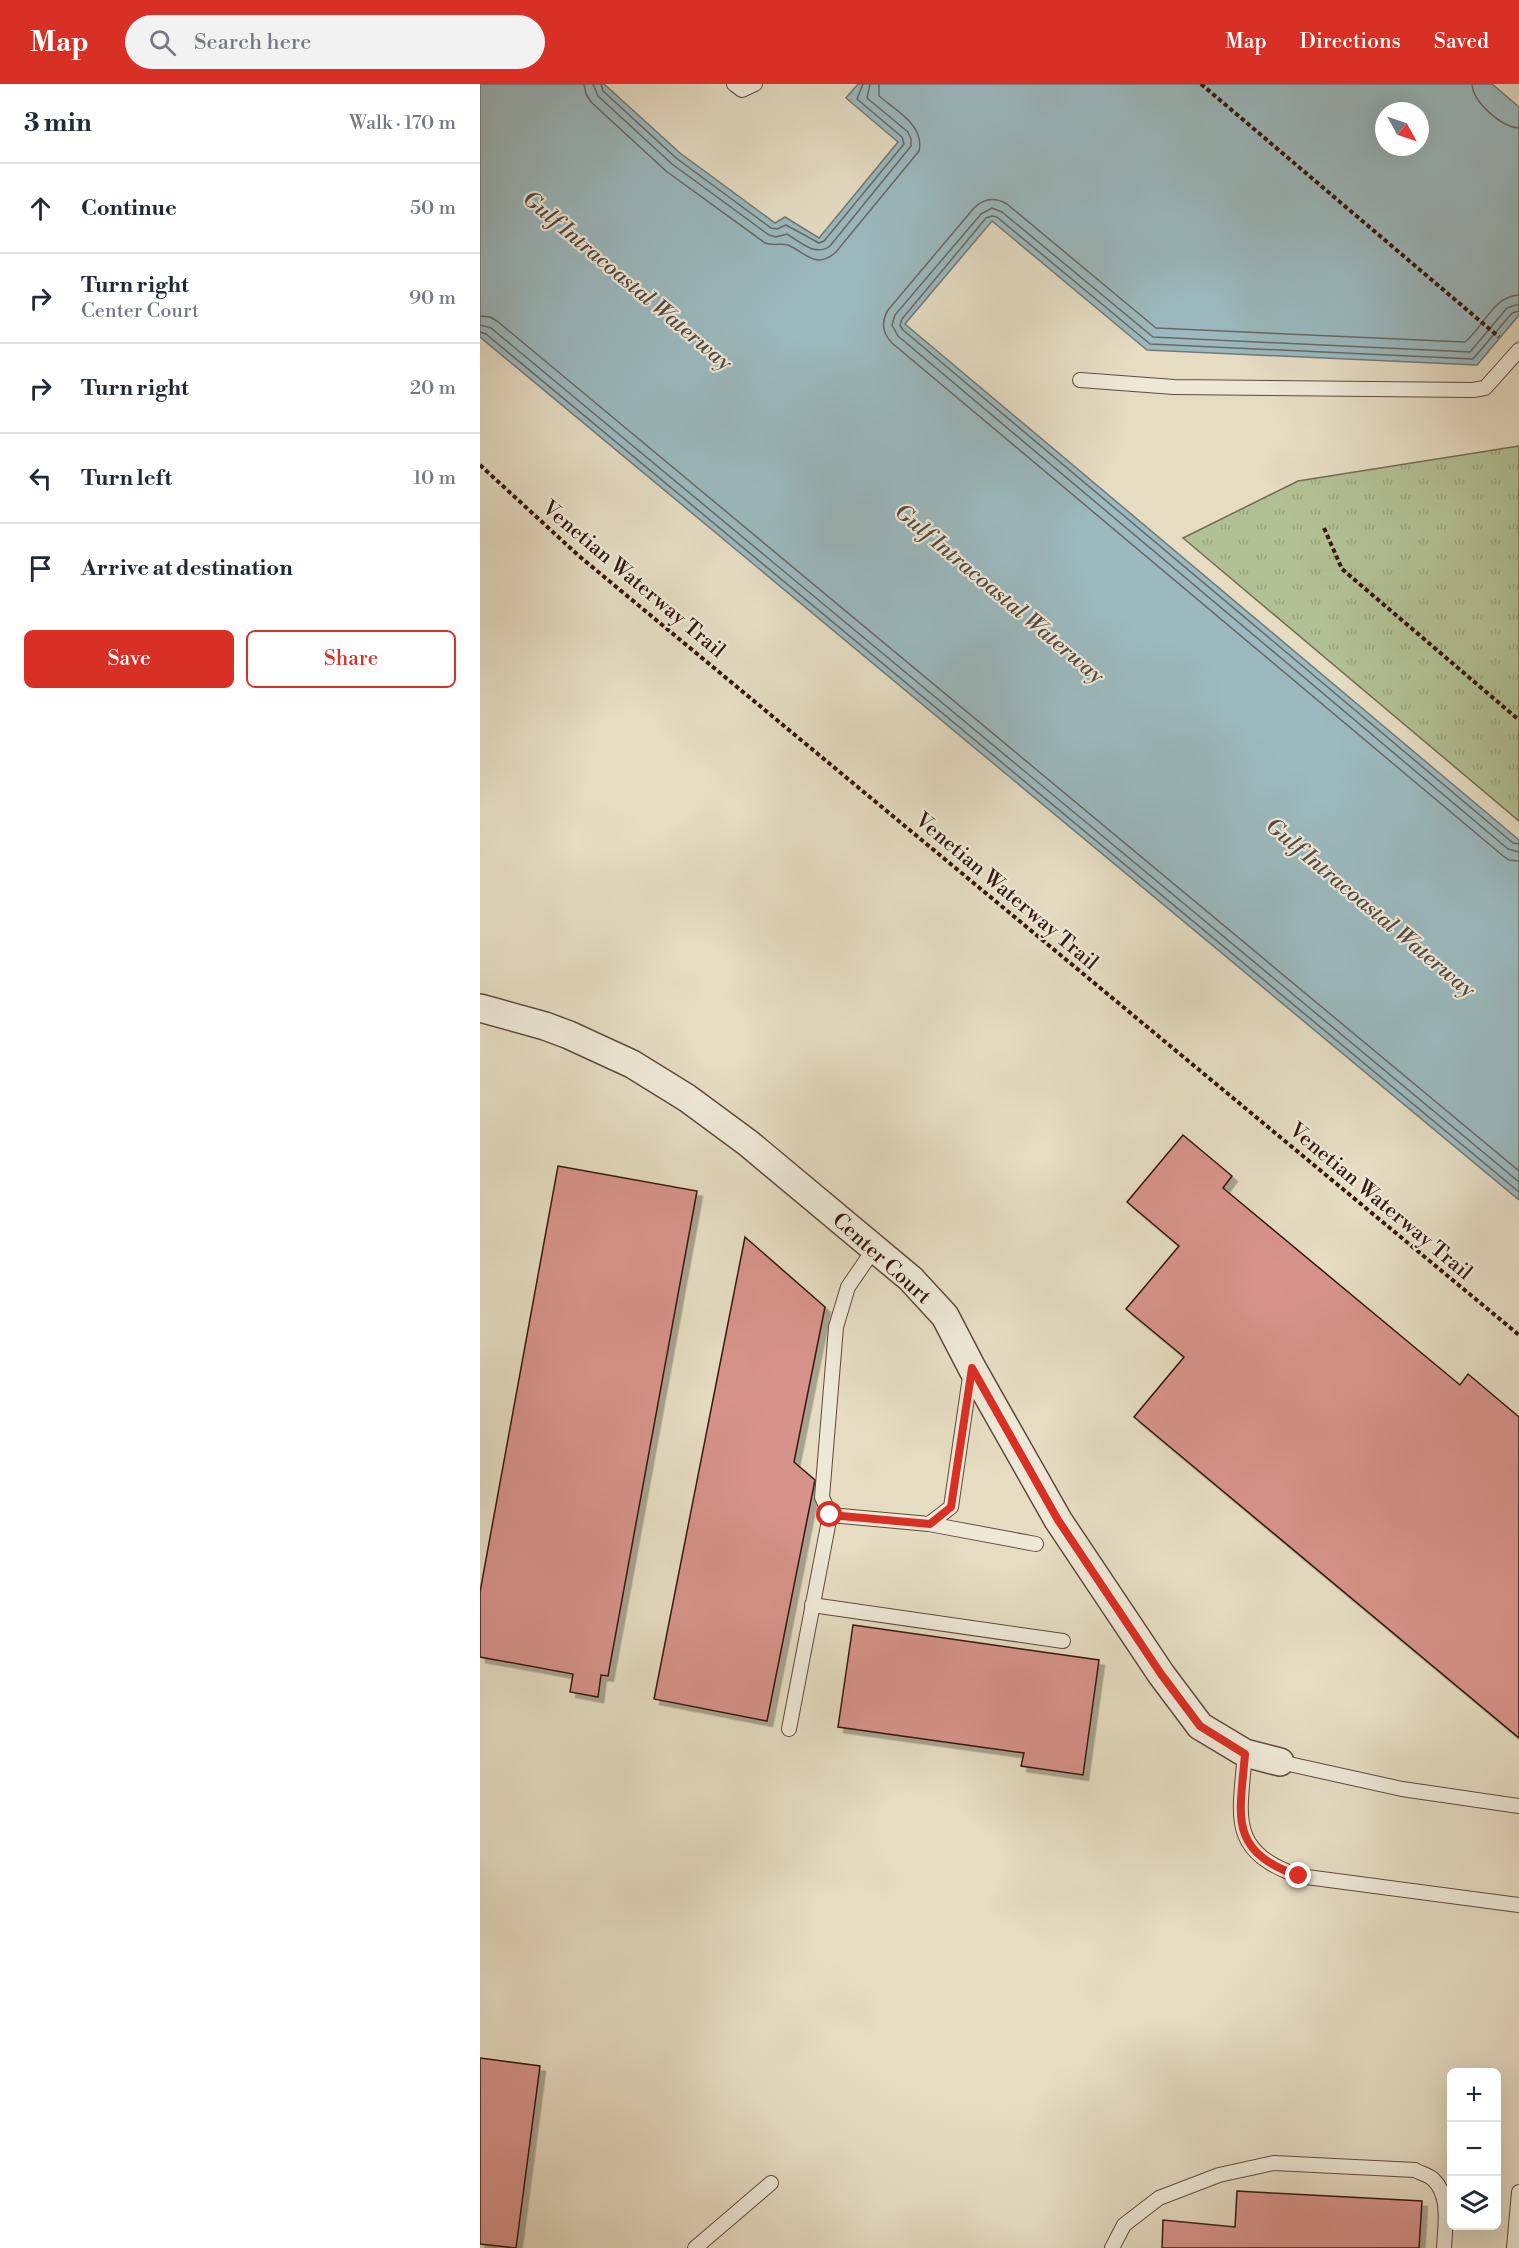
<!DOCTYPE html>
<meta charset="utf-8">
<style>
body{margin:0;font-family:"Libre Bodoni",serif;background:#f2f2f3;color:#1f2937}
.controls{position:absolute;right:18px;bottom:18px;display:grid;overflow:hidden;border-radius:9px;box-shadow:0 6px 24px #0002}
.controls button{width:54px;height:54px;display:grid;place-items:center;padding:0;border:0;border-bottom:2px solid #e0e1e3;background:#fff;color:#1f2937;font:30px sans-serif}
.compass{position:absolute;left:895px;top:18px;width:54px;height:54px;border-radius:50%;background:#fff;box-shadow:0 6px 24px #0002;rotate:130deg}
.stop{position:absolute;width:18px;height:18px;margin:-14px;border:4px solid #d93025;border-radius:50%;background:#fff}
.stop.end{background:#d93025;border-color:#fff;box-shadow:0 2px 6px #0008}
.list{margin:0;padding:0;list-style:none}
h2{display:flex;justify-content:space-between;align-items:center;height:78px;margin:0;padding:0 24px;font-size:26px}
h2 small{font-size:20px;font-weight:400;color:#747a83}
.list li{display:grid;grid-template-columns:39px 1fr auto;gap:18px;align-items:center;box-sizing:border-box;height:90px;padding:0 24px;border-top:2px solid #e0e1e3}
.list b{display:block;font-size:22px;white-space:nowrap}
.list p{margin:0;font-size:20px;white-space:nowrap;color:#747a83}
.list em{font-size:20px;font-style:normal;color:#747a83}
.actions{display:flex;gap:12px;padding:18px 24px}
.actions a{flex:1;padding:14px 0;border:2px solid #d93025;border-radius:9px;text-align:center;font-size:21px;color:#d93025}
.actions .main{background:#d93025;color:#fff}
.icon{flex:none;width:33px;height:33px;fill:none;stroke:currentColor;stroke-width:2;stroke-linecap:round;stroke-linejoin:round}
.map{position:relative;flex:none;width:1039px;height:2164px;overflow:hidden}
header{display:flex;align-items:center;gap:36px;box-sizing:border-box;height:84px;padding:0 30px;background:#d93025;color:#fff}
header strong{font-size:28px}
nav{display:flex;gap:33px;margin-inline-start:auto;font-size:21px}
.search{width:420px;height:54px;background:#f2f2f3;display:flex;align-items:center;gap:15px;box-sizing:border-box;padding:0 21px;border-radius:33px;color:#747a83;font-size:22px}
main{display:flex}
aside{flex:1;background:#fff}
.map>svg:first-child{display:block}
.grass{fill:url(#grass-tufts);stroke:#746d52;stroke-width:1.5}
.water{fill:#9bb9be;stroke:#727978;stroke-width:1.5;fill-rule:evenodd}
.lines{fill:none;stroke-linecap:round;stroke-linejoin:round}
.shore{stroke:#686966;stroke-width:1.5}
.building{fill:#d7938b;stroke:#35190f;stroke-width:1.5;filter:url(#shadow)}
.lane-casing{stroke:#614a3c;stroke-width:16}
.street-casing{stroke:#614a3c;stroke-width:30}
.path{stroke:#35190f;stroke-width:4;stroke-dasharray:4.5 3;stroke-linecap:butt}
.lane{stroke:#eee8d7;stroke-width:14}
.street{stroke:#eee8d7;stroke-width:27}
.route{stroke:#d93025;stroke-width:8}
.labels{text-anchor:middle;stroke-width:4.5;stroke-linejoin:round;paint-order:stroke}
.street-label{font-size:21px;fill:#35190f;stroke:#eee8d7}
.water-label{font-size:22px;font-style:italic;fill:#544944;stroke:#eee8d7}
</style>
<header>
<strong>Map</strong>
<div class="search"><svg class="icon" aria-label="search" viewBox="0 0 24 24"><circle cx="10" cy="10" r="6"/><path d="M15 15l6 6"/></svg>Search here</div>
<nav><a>Map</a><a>Directions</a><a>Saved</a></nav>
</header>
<main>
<aside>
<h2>3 min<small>Walk · 170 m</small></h2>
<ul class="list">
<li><svg class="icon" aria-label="ahead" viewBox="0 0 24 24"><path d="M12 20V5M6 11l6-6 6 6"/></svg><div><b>Continue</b></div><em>50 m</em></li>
<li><svg class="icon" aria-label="right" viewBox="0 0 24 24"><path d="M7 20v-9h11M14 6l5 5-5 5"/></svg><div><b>Turn right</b><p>Center Court</p></div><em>90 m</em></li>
<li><svg class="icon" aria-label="right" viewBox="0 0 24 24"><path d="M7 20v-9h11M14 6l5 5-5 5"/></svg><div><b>Turn right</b></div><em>20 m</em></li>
<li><svg class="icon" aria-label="left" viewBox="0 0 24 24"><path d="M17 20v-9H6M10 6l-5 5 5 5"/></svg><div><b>Turn left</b></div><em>10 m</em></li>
<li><svg class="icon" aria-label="arrive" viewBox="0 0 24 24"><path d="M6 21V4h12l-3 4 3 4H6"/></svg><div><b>Arrive at destination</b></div></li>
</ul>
<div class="actions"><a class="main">Save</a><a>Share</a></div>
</aside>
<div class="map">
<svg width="1039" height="2164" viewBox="0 0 1039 2164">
<defs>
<pattern id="grass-tufts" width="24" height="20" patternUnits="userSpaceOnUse" patternTransform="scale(1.5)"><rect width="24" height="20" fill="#b2c195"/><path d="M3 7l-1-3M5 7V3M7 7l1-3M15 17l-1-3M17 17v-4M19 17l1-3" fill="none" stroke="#9aa57f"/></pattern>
<filter id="shadow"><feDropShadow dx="5.5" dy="5.5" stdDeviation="0" flood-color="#0004"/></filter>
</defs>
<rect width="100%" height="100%" fill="#e5dcc2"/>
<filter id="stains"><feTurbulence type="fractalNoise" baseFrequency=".00333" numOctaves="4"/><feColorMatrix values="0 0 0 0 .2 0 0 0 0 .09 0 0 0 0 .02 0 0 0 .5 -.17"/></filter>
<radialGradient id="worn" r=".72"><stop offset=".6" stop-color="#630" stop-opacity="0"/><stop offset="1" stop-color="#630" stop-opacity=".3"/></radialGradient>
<!-- grass -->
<path class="grass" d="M1039 362V737L703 454 818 397Z"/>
<!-- water -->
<path class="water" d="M0 0H124L200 69 295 139 305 133 339 154 418 58 366 14 378 0H1012L1039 23V231L997 281 667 266 512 137 425 240 1039 756V1116L0 253ZM904 27H940V63H904Z"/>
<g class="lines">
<!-- shore -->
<g class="shore">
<path d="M104 0 106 10 111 18 186 87 285 159C293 162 301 159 308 161 326 169 336 186 356 168L439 67C445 41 415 26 399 12V0"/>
<path d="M113 0 118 12 192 80 289 151 296 153 307 150C320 158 335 173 350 162L431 62V55L428 48 387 14 390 0"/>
<path d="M121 0 123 7 196 74 291 144 297 145 306 141 339 159 344 157 424 60 422 53 377 15 383 0"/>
<path d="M992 0C993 18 1021 43 1039 44"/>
<path d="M1039 211C1013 212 1003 244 985 258L676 244 527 120C515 113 504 114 494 124L408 226C401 238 402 249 412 259L1022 771 1029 776 1039 777"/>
<path d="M1039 220 1027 224 990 268 673 253 522 128 512 124 501 130 415 231 412 241 418 252 1028 765 1039 768"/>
<path d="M1039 227 1032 229 993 275 670 260 517 133 512 132 506 134 422 235 420 241 423 246 1033 759 1039 760"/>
<path d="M0 232 10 233 17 237 1039 1087"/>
<path d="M0 241 11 244 1039 1098"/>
<path d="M0 248 6 250 1039 1108"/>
</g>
</g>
<!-- building -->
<g class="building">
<path d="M703 1051 752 1092 743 1104 980 1301 988 1290 1039 1333V1654L654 1333 704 1273 646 1225 699 1162 647 1118Z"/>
<path d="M78 1082 217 1107 128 1592 121 1591 118 1613 90 1608 93 1590 0 1573V1508Z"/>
<path d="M265 1153 345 1223 314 1378 335 1396 287 1637 174 1615Z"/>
<path d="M373 1541 619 1576 603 1691 541 1682 544 1669 358 1643Z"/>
<path d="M0 1974 60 1982 36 2164 0 2160Z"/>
<path d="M757 2107 942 2117 939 2164H682L683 2136 755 2143Z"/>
</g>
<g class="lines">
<defs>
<g id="lane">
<path d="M254 0 262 6 275 0"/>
<path d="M600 296 694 303 993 306 1005 304 1039 266"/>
<path d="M394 1165 368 1203 356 1243 342 1413 350 1431 449 1440 471 1423 491 1286"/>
<path d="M449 1440 556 1460"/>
<path d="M332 1521 583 1557"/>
<path d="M309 1645 350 1431"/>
<path d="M765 1669C760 1732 747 1767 819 1792L1039 1821"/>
<path d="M800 1678 922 1705 1039 1722"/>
<path d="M215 2164 291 2099"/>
<path d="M632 2164 644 2141 679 2114 739 2091 794 2079 935 2086C940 2089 948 2091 953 2095 971 2112 965 2142 964 2164"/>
<path d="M1034 2164 1039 2108"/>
</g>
<path id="street" d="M0 924 65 942 89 951 152 980 207 1014 268 1059 431 1195 465 1232 492 1284 578 1436 681 1590 720 1642 765 1669 800 1678"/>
</defs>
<!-- lane casing -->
<use href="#lane" class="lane-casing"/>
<!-- street casing -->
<use href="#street" class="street-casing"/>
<!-- path -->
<g class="path">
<path d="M721 0 1019 253"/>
<path d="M0 381 99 472 1039 1251"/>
<path d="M844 444 862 485 1039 636"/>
</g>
<!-- lane -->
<use href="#lane" class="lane"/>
<!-- street -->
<use href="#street" class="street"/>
</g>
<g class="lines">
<!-- route -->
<path class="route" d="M350 1431 450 1440 471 1423 492 1284 578 1436 681 1590 720 1642 765 1670C760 1732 747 1767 819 1792"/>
</g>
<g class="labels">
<!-- street labels -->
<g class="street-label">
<text transform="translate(154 495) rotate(40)" y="7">Venetian Waterway Trail</text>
<text transform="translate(527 807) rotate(40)" y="7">Venetian Waterway Trail</text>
<text transform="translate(901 1117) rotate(40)" y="7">Venetian Waterway Trail</text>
<text transform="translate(402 1174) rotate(42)" y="7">Center Court</text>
</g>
<!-- water labels -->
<g class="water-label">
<text transform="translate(148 196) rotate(40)" y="8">Gulf Intracoastal Waterway</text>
<text transform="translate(520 509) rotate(40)" y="8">Gulf Intracoastal Waterway</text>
<text transform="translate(891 823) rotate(40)" y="8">Gulf Intracoastal Waterway</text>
</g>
</g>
<rect width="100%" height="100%" filter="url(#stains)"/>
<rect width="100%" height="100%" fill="url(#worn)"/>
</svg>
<div class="controls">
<button>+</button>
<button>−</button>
<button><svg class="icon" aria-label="layers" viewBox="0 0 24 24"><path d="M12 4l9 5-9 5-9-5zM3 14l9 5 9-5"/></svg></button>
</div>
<svg class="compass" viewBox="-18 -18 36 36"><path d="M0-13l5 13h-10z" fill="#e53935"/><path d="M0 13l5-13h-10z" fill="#747a83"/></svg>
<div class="stop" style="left:350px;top:1431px"></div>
<div class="stop end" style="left:819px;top:1792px"></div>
</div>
</main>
